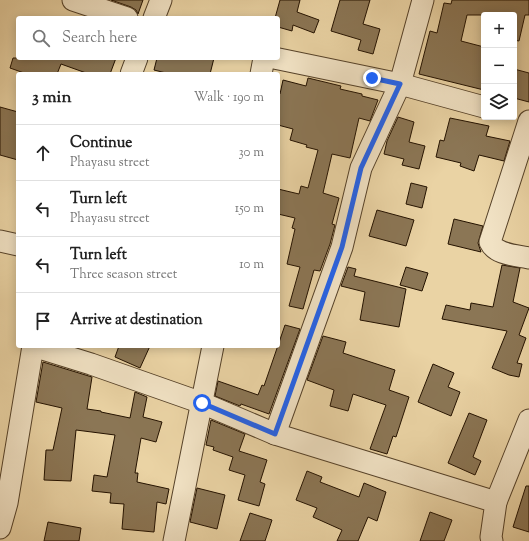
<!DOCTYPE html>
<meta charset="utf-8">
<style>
body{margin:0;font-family:"Sorts Mill Goudy",serif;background:#f6f6f6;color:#222}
.controls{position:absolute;right:12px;top:12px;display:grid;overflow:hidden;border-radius:4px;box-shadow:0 2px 10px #0003}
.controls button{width:36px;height:36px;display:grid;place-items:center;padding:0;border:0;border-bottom:1px solid #e0e0e0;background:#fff;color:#222;font:20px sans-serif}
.stop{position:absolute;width:12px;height:12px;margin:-9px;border:3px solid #2563eb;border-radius:50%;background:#fff}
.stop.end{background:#2563eb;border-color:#fff;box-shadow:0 1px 4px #0008}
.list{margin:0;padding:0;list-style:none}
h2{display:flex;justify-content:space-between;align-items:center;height:52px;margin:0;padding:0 16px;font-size:17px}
h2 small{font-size:13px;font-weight:400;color:#767676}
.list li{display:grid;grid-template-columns:26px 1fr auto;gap:12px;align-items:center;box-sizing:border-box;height:56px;padding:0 16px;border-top:1px solid #e0e0e0}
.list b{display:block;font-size:15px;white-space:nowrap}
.list p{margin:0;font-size:13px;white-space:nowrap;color:#767676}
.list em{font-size:13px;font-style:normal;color:#767676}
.icon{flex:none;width:22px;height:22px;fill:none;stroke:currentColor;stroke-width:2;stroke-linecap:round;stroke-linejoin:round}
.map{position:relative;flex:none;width:529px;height:541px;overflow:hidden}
.search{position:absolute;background:#fff;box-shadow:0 2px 10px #0003;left:16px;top:16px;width:264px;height:44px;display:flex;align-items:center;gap:10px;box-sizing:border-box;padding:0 14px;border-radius:4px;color:#767676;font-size:15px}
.panel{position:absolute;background:#fff;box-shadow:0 2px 10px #0003;left:16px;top:72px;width:264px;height:276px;border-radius:4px}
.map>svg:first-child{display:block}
.building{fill:#8b7655;stroke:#241200}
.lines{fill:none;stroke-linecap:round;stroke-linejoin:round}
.minor-casing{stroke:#564229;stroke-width:23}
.minor{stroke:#f1e2c4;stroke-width:21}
.route{stroke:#2563eb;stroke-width:5}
</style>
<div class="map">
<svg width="529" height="541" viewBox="0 0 529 541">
<rect width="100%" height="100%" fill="#ead3a4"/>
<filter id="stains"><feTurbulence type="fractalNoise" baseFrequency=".005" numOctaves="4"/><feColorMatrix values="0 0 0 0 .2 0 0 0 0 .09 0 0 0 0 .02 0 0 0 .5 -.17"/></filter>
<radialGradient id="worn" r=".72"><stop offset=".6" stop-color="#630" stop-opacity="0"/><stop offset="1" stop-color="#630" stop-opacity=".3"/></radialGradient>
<!-- building -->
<g class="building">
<path d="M111 0H143L138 14 136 10 131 7Z"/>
<path d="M280 0H300L297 12 319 20 314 33 293 25 292 31 278 27V18H275Z"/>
<path d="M340 0H370L363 24 380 29 373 54 358 50 361 40 331 31Z"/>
<path d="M452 0H529V15H525L519 41 514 40V15H467L461 41 484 47V90L419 74 430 31 437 33 444 3 451 4Z"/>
<path d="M13 58H116L110 74H89L61 64 57 74H27L10 68Z"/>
<path d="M157 58H214L210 74H170L154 70Z"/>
<path d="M514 69 529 73V102L514 98Z"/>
<path d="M308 78 341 86 340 89 362 94V96L378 100 370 121 359 118 350 158 332 154 323 193 339 198 332 224 335 225 330 244 320 271 314 270 303 309 289 306 300 267 287 264 295 229 292 228 295 218 278 214V189L299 194 301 186 308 188 318 150 306 147 307 145 290 140 293 129 278 125V93L280 94 283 80 306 86Z"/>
<path d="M0 107 18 112V160L0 155Z"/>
<path d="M398 117 414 122 409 142 425 146 419 169 402 165 404 159 384 154 387 141Z"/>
<path d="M450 118 489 126 486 136 510 141 504 161 479 155 474 171 460 166 461 163 436 157 440 140 444 141Z"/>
<path d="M411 183 427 187 422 208 406 204Z"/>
<path d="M377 210 414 220 406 246 369 236Z"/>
<path d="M454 219 483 226 478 243 481 252 448 244Z"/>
<path d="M502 265 520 268 513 302 529 308 519 335 526 338 517 363 522 364 519 377 509 375 492 368 507 331 442 319 446 305 470 310 471 303 493 307Z"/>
<path d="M348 267 356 269 354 276 406 289 399 327 360 320 365 292 341 286Z"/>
<path d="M406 267 428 273 422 291 400 285Z"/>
<path d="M285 325 300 329 269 414 241 404 240 406 215 396 218 381 258 395 262 385 264 386Z"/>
<path d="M323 336 346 342 343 353 395 370 389 390 409 397 396 437 393 436 387 454 370 449 386 405 353 394 348 411 330 406 334 390 307 380Z"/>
<path d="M119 346H150L140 368 115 357Z"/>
<path d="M43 362 92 377 87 409 101 411V412L130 418 135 392 147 397 143 417 162 422 156 442 141 438 135 473H138L137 482 169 489 166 504 157 502 154 532 122 529 124 504 110 503 111 493 92 491 94 475 107 477 115 435 76 430 71 481 44 480 46 450H53L62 408 36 402Z"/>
<path d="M433 364 454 373 448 387 460 392 451 416 418 402Z"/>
<path d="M469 413 487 420 473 457 481 461 475 475 448 463Z"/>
<path d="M211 420 245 434 239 451 267 460 260 482 265 484 259 506 238 500 245 475 229 470 233 457 213 450 214 447 206 445Z"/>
<path d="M307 471 322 477 320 482 359 497 364 483 386 492 377 521 368 517 358 541H337L342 530 313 517 317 508 296 500Z"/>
<path d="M526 486H529V532L513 527Z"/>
<path d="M197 488 225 495 217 529 190 522Z"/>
<path d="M430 512 452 520 444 541H420Z"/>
<path d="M250 513 272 520 265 541H240Z"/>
<path d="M48 522 81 528 79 541H44Z"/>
</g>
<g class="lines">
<defs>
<g id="minor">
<path d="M73 0 127 18"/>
<path d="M154 18 161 0"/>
<path d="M274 58 400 84 484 107"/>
<path d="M131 74 137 58"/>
<path d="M261 74 264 58"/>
<path d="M529 121 490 242C496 255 516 255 529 258"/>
<path d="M0 241 18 245"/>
<path d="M33 346 91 364 202 403 275 434 496 502 491 537 492 541"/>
<path d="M275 434 342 247 361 168 400 84 423 0"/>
<path d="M496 502 529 420"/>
<path d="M0 528 7 503 33 346"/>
<path d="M174 541 213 346"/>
</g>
</defs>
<!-- minor casing -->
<use href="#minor" class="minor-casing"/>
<!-- minor -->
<use href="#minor" class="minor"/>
</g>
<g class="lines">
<!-- route -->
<path class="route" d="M202 403 275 434 342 247 361 168 400 84 372 78"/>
</g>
<rect width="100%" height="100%" filter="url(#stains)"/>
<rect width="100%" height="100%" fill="url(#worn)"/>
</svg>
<div class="controls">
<button>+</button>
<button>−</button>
<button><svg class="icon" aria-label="layers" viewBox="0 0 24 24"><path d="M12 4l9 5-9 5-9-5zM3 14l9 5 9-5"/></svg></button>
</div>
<div class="stop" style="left:202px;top:403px"></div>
<div class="stop end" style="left:372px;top:78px"></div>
<div class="search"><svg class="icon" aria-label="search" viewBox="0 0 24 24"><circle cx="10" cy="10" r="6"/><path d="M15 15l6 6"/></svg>Search here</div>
<section class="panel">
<h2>3 min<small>Walk · 190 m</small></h2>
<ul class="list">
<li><svg class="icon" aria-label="ahead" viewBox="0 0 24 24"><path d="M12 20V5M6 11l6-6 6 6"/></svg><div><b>Continue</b><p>Phayasu street</p></div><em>30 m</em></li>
<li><svg class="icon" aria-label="left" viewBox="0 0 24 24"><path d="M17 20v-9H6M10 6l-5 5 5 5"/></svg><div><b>Turn left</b><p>Phayasu street</p></div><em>150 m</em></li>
<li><svg class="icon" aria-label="left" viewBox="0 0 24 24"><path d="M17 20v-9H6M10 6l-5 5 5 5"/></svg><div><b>Turn left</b><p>Three season street</p></div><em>10 m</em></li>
<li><svg class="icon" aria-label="arrive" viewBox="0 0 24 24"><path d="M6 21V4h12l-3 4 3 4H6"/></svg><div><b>Arrive at destination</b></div></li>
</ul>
</section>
</div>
